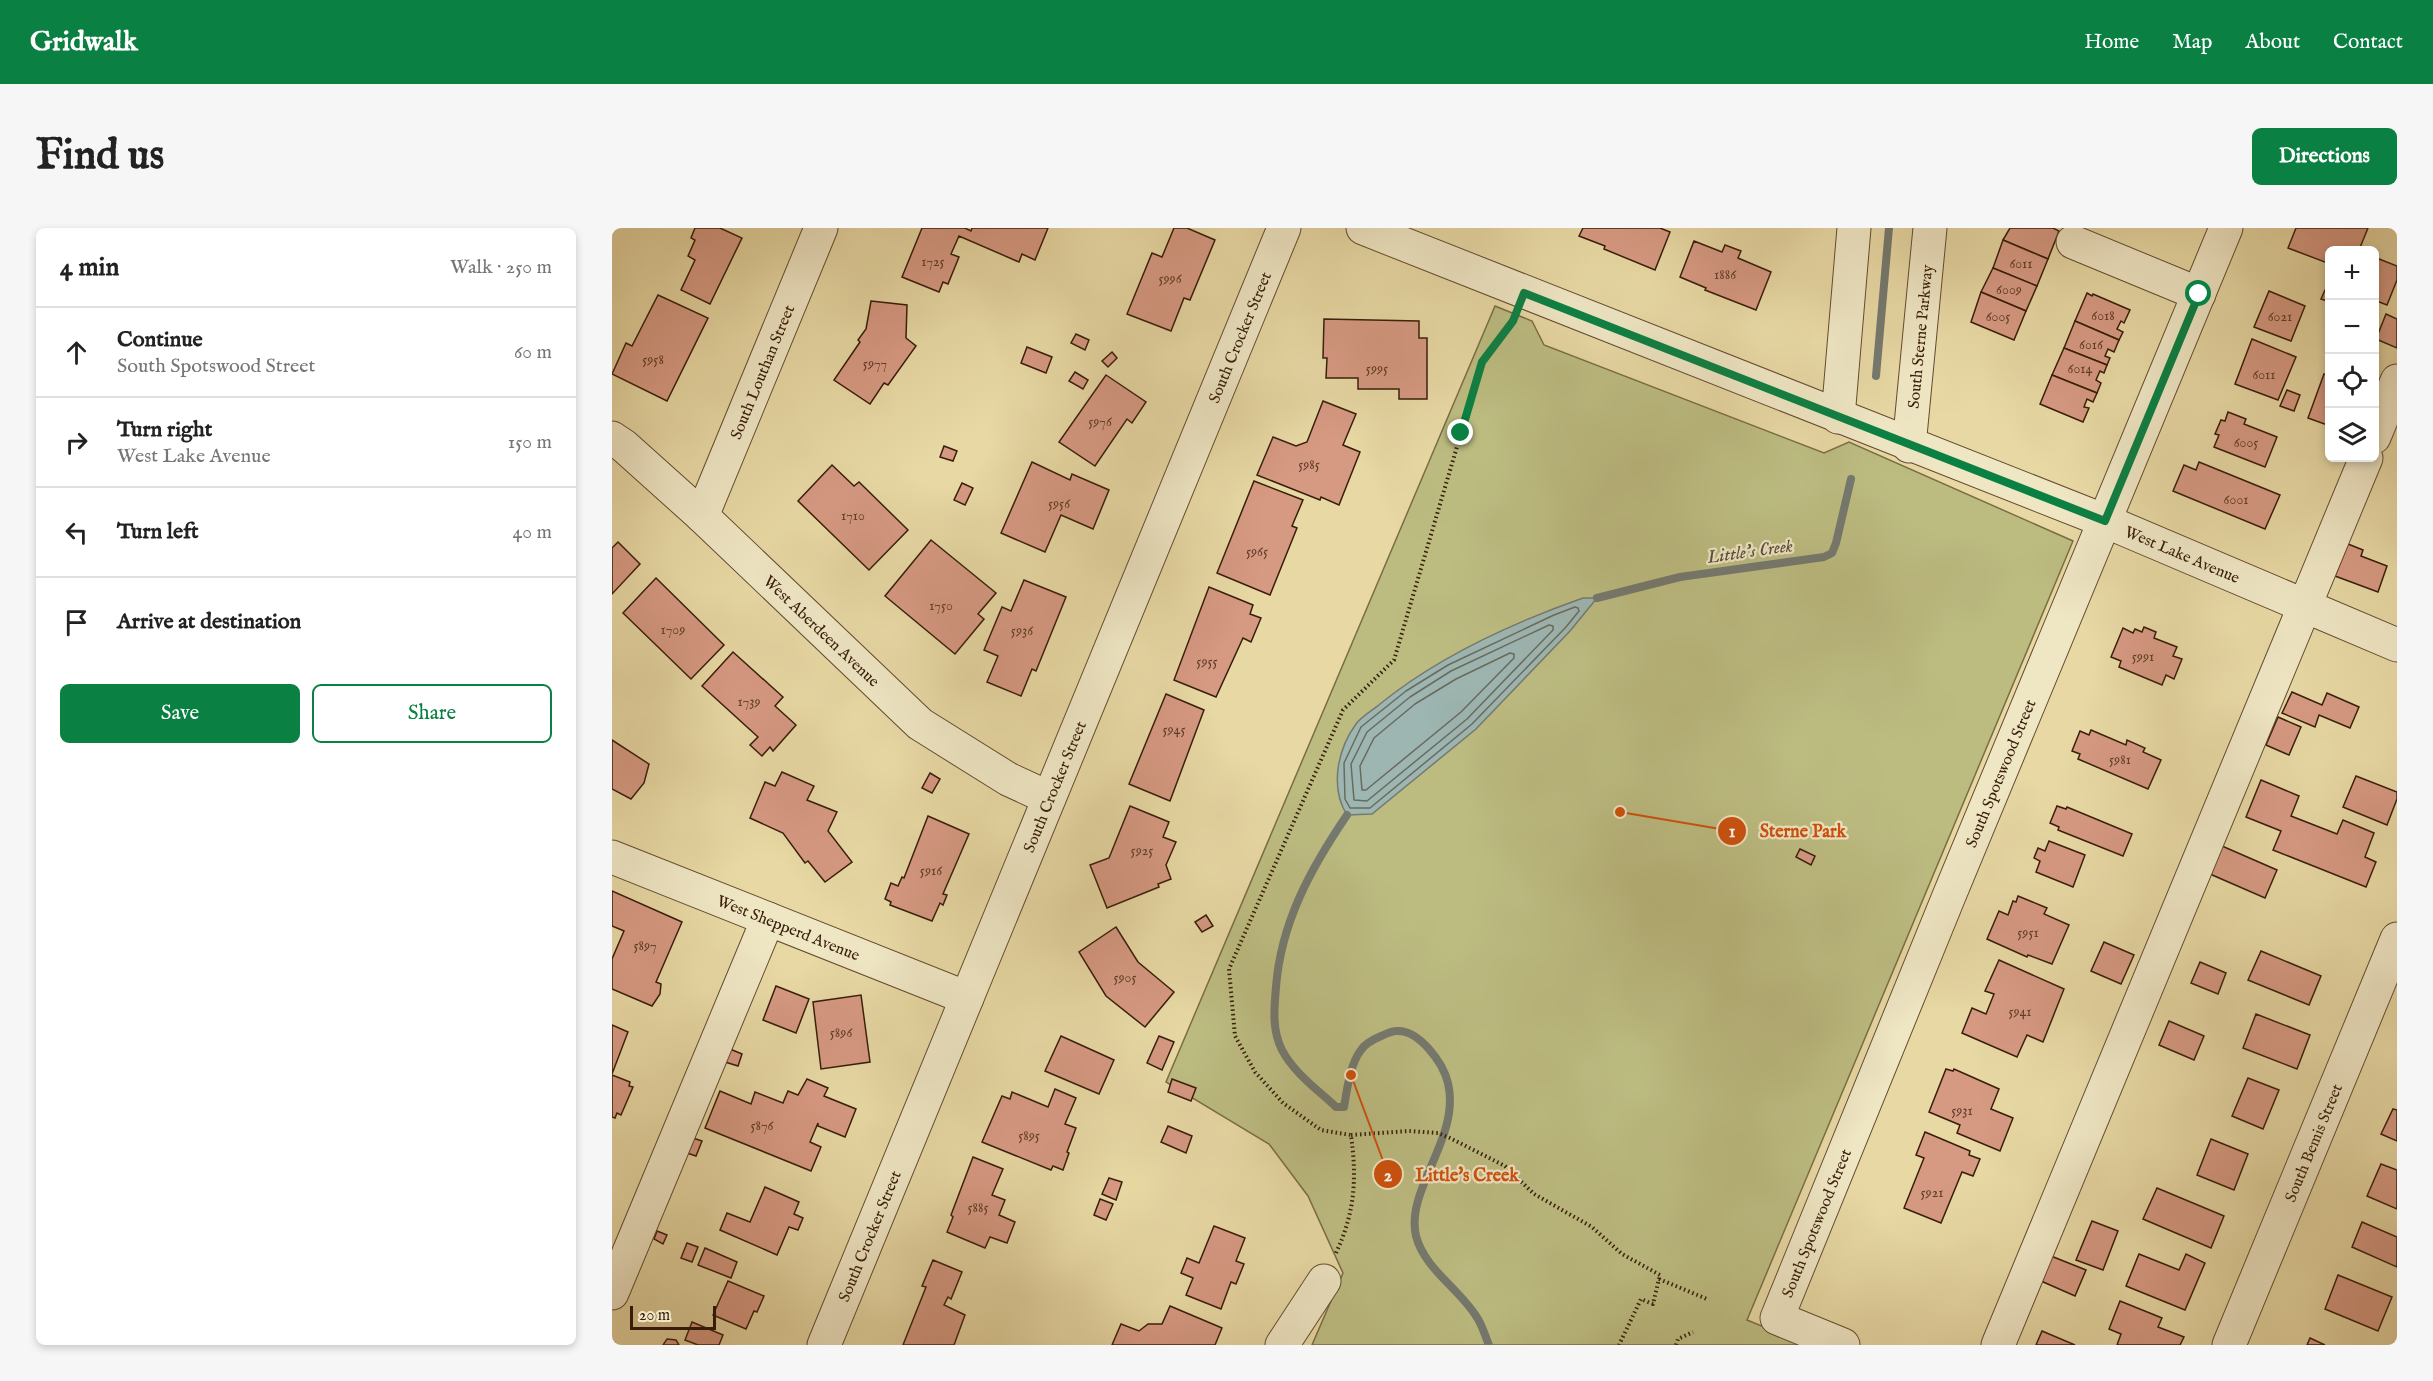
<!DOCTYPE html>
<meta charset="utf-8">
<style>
body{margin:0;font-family:"IM FELL English",serif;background:#f6f6f6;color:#222}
.controls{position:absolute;right:18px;top:18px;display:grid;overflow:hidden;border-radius:9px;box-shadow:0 3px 9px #0003}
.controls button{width:54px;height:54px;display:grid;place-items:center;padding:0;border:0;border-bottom:2px solid #e0e0e0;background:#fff;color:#222;font:30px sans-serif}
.scale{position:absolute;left:18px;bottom:15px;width:86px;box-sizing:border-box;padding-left:6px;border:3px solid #381e0a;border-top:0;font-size:16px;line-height:21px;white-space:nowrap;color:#381e0a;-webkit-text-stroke:4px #efe6c4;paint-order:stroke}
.stop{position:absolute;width:18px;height:18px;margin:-14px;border:4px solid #0b8043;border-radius:50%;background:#fff}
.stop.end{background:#0b8043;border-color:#fff;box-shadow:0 2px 6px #0008}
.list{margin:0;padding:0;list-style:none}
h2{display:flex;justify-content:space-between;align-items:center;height:78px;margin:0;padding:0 24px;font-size:26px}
h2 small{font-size:20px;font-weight:400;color:#767676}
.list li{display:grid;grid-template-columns:39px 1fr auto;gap:18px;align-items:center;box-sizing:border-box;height:90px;padding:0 24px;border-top:2px solid #e0e0e0}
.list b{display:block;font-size:22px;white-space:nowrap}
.list p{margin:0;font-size:20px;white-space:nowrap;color:#767676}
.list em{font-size:20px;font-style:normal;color:#767676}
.actions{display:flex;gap:12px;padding:18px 24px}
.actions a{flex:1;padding:14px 0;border:2px solid #0b8043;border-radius:9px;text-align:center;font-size:21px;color:#0b8043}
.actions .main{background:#0b8043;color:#fff}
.icon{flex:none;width:33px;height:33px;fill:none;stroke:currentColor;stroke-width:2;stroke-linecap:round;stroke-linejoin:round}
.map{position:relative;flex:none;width:1785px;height:1117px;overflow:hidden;border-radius:9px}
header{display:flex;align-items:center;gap:36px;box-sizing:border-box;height:84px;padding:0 30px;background:#0b8043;color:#fff}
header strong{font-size:28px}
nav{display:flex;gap:33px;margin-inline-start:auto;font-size:21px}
.intro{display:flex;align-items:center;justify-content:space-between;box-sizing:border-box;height:144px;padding:0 36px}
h1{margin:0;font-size:42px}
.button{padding:15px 27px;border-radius:9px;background:#0b8043;color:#fff;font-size:21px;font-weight:700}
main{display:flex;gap:36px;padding:0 36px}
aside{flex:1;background:#fff;border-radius:9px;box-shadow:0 3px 9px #0003}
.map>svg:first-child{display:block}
.green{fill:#bcbc81;stroke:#7a6d46;stroke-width:1.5}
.water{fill:#9db6b2;stroke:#75796f;stroke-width:1.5}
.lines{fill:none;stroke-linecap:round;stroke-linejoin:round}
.shore{stroke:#6a6a5e;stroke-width:1.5}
.stream{stroke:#75796f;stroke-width:8}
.building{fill:#d69982;stroke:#381e0a;stroke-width:1.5}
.minor-casing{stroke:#644c30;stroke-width:35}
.path{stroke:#381e0a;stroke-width:4;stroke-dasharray:1.5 3;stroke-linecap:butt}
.minor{stroke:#efe6c4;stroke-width:33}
.route{stroke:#0b8043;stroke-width:8}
.labels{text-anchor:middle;stroke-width:4.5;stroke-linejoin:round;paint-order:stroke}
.number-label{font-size:14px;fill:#603d28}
.street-label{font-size:16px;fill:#381e0a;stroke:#efe6c4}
.water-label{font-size:18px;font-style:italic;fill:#564c3c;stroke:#efe6c4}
.leader{fill:none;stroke:#ce500c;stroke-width:2}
.callout-dot{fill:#ce500c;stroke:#efe6c4;stroke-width:2}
.mark-label{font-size:18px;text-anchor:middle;font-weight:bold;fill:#fff}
.callout-label{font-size:18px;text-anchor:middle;font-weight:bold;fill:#ce500c;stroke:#efe6c4;stroke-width:4.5;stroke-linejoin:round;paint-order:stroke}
</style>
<header>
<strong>Gridwalk</strong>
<nav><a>Home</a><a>Map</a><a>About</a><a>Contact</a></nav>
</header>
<div class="intro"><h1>Find us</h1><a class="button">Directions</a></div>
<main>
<aside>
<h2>4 min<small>Walk · 250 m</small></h2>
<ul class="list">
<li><svg class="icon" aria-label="ahead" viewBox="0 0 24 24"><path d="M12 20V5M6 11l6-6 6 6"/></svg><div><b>Continue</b><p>South Spotswood Street</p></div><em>60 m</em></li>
<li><svg class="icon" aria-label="right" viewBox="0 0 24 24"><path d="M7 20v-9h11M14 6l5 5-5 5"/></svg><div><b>Turn right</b><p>West Lake Avenue</p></div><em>150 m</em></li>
<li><svg class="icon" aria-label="left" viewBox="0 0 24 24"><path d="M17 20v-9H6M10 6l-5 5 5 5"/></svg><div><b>Turn left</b></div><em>40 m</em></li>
<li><svg class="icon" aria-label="arrive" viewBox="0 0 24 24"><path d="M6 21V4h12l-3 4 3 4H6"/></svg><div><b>Arrive at destination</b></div></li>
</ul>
<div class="actions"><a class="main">Save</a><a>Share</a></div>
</aside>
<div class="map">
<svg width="1785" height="1117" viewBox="0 0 1785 1117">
<rect width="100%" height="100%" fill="#e7d8a4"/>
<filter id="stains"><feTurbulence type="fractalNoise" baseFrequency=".00333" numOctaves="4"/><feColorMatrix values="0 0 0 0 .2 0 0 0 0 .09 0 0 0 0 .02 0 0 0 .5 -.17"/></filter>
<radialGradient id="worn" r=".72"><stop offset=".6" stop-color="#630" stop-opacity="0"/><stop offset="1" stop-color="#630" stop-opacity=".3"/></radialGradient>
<!-- green -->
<path class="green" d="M883 78 920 93 932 117 1212 225 1237 214 1461 313 1135 1092 1196 1117H700L731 1045 696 968 657 916 554 854Z"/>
<!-- water -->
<path class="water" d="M971 370H985L958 403 864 501 760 586 735 587C718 560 725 522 744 496 749 489 761 482 768 476 827 428 900 395 971 370Z"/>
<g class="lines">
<!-- shore -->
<g class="shore">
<path d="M963 379 966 380 967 383 954 399 860 496 758 580H738L733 571 732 535 749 499 794 463 836 437 942 387Z"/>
<path d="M937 397 941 398V402L855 491 755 573 742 572 739 536 755 504 798 469 839 443Z"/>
<path d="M898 425 902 426V430L849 484 754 562H750L748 538 762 510 803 476 844 451Z"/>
</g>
<!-- stream -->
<g class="stream">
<path d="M1264 148 1277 0"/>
<path d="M985 370 1068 349 1212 329 1220 325 1224 315 1239 251"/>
<path d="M735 587C699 640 669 694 664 759 662 782 660 802 670 822 682 845 706 862 724 879H732C735 862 738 836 749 822 753 816 760 812 767 809 772 807 779 803 784 803 807 801 831 835 836 855 849 910 793 961 804 1008 812 1040 847 1061 864 1088 870 1096 873 1108 877 1117"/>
</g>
</g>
<!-- building -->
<g class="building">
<path d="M83 0H108L130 10 98 76 69 62 83 32 76 28 83 12 79 10Z"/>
<path d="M310 0H353L359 3 360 0H436L423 32 410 26 407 34 347 8 339 26 347 29 336 56 331 54 327 64 290 49Z"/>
<path d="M562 0H575L603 12 578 72 572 70 559 103 515 86 540 25 550 29Z"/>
<path d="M971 0H1048L1058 4 1043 42 992 21 993 18 967 8Z"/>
<path d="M1398 0H1441L1447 3 1436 31 1391 12Z"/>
<path d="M1684 0H1756L1747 22H1718V36L1676 20Z"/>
<path d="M1391 12 1436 31 1425 58 1381 40Z"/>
<path d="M1082 13 1110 24 1113 17 1129 23 1126 30 1159 44 1144 82 1093 62 1094 60 1068 49Z"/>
<path d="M1762 29 1785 38V52L1775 77 1762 72Z"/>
<path d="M1381 40 1425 58 1414 83 1369 64Z"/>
<path d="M1713 62 1718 63V74L1709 71Z"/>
<path d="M1657 63 1693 78 1679 113 1642 99Z"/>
<path d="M1369 64 1414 83 1402 112 1359 94Z"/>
<path d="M1475 65 1480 68 1481 66 1518 82 1512 95 1509 93 1505 101 1511 104 1507 112 1463 93Z"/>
<path d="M46 67 96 90 55 173 0 146 14 115 20 118Z"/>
<path d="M259 73 295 77 294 110 304 118 276 157 272 155 258 176 222 152 248 114 246 112 254 101Z"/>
<path d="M1774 86 1785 91V120L1764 111Z"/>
<path d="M712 91 807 93V110H815V171H787V161H746V150H714L715 130H711Z"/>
<path d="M1463 93 1507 112 1502 124 1496 121 1493 128 1498 130 1495 137 1452 120Z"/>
<path d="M464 106 477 112 473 122 459 115Z"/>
<path d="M1640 111 1684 129 1666 172 1623 156Z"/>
<path d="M415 119 440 129 434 145 409 135Z"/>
<path d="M1452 120 1495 137 1492 145 1488 143 1484 152 1489 155 1485 165 1440 147Z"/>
<path d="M500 124 505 130 496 139 490 133Z"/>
<path d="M463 144 476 152 471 161 457 153Z"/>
<path d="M1712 146 1718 148V198L1696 190Z"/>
<path d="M494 147 534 174 520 195 515 191 483 238 447 214Z"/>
<path d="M1440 147 1485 165 1481 174 1475 171 1472 179 1477 180 1471 194 1428 176Z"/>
<path d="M1675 162 1688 167 1682 183 1668 178Z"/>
<path d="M711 173 744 186 731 217 748 224 727 277 709 269 708 272 645 247 661 209 684 218 695 214Z"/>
<path d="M1616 184 1634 191 1632 196 1665 209 1653 239 1602 219 1607 207 1603 206 1609 192 1613 193Z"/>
<path d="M332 218 345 223 341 233 328 229Z"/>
<path d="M420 234 458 252 460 246 497 262 481 301 449 287 433 324 389 305Z"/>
<path d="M1587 234 1668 267 1653 301 1561 263 1572 237 1584 242Z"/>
<path d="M220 237 242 258 247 254 296 302 257 342 186 273Z"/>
<path d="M642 253 691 272 680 298 685 300 658 367 605 345Z"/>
<path d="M350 255 361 260 353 277 342 272Z"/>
<path d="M319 312 384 365 366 386 372 391 343 426 273 368Z"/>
<path d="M6 314 28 336 0 366V320Z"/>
<path d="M1736 316 1751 322 1749 328 1775 338 1766 364 1723 348Z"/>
<path d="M44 350 112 417 79 451 11 385Z"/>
<path d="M412 352 454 369 424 443 420 441 409 468 375 454 386 428 372 422 390 379 399 383Z"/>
<path d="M597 359 641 377 638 386 649 390 639 414 631 410 604 469 562 452Z"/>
<path d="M1532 399 1544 404 1542 410 1565 419 1561 428 1570 431 1562 451 1554 447 1550 457 1507 439 1509 433 1499 429 1511 400 1521 405 1523 401 1530 404Z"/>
<path d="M121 424 171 469 163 478 184 497 161 523 158 519 150 528 138 517 146 509 90 458Z"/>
<path d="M1680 464 1710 477 1715 465 1747 479 1738 500 1707 487 1703 499 1670 485Z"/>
<path d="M554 466 592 482 558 573 517 556Z"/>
<path d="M1666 489 1689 499 1677 527 1654 517Z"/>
<path d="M1479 502 1514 517 1515 512 1533 520 1531 524 1549 532 1536 561 1466 531 1468 526 1460 523 1468 503 1477 507Z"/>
<path d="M0 512 37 536 32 555 19 571 0 561Z"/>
<path d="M170 544 202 558 195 572 225 584 216 603 240 634 213 654 196 633 193 635 171 605 138 590 153 554 163 558Z"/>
<path d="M318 545 328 551 320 565 310 560Z"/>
<path d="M1744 548 1785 564V571L1775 597 1731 579Z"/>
<path d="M1649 552 1687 568 1679 588 1725 606 1731 592 1762 605 1753 629 1764 634 1754 659 1661 622 1669 603 1634 589Z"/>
<path d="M518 578 557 594 551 609 564 614 554 637 559 651 546 656 547 659 495 680 478 637 497 630Z"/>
<path d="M1445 578 1454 581 1455 579 1520 606 1511 628 1446 602 1447 599 1438 595Z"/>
<path d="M316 588 357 606 331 666 335 667 331 677 328 675 320 693 278 677 279 674 273 671 279 655 286 658 290 649 292 650Z"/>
<path d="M1437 613 1473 627 1461 659 1424 644 1428 633 1422 630 1426 620 1433 623Z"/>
<path d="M1610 618 1665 642 1653 670 1598 646Z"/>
<path d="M1188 621 1203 628 1199 637 1184 629Z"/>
<path d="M0 663 70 694 44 754 49 756 48 766 40 778 0 761V731L12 703 0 698Z"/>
<path d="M1406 668 1435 680 1432 686 1457 697 1440 736 1416 727 1415 729 1375 711 1387 683 1396 687 1401 673 1404 674Z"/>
<path d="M594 687 601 698 590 704 583 694Z"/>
<path d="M504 699 526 734 562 764 533 799 494 768 467 724Z"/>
<path d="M1492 714 1522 727 1509 756 1479 743Z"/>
<path d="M1649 723 1709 748 1697 777 1636 752Z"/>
<path d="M1387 732 1452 761 1431 814 1415 807 1405 829 1350 805 1360 780 1374 786 1382 766 1373 763Z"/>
<path d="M1588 734 1614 745 1606 766 1579 755Z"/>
<path d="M164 758 197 771 184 805 151 792Z"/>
<path d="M249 767 258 834 209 841 201 774Z"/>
<path d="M1644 786 1698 807 1685 841 1631 820Z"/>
<path d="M1557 793 1592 808 1582 832 1547 817Z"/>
<path d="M0 797 16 804 0 846Z"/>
<path d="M449 808 502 832 487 866 433 843Z"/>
<path d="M547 808 562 814 550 842 535 835Z"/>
<path d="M118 821 130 826 126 838 113 834Z"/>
<path d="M1334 841 1341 843 1342 841 1387 861 1379 881 1401 890 1388 923 1345 905 1348 897 1317 884Z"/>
<path d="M0 847 18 854 17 858 21 859 9 887 5 885 3 890 0 889Z"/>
<path d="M1636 850 1667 862 1651 901 1620 888Z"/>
<path d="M195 851 216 860 212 868 244 881 233 909 206 898V895L198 914 209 919 199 943 93 900 108 863 139 876 143 864 171 875 176 863 186 867Z"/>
<path d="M560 851 584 860 579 873 556 864Z"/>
<path d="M443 861 464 870 453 896 464 900 455 924 457 925 451 942 441 938 439 942 370 914 390 868 398 871 400 864 436 879Z"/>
<path d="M1781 881 1785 882V913L1769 906Z"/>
<path d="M556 898 580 908 574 925 549 914Z"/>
<path d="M1313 904 1358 923 1357 927 1368 931 1361 948 1350 944 1329 995 1292 980 1312 930 1304 927Z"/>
<path d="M81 910 90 913 84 928 75 925Z"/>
<path d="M1599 911 1636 926 1622 962 1585 947Z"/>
<path d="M361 929 391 941 380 967 393 972 387 987 403 994 395 1015 378 1009 373 1020 335 1004 341 989 339 987Z"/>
<path d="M1769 936 1785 942V981L1755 968Z"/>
<path d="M497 950 510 954 504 972 490 966Z"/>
<path d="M153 959 187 974 182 986 191 990 186 1002 177 999 165 1027 108 1002 115 985 138 994Z"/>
<path d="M1545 960 1612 988 1599 1020 1531 991Z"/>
<path d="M488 971 501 976 494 992 482 987Z"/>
<path d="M1480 993 1506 1003 1491 1042 1464 1032Z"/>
<path d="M1750 994 1785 1009V1039L1740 1019Z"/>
<path d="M602 998 633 1010 624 1033 632 1036 624 1056 619 1054 609 1081 574 1067 581 1050 569 1045 575 1030 587 1035Z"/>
<path d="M45 1003 55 1007 51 1016 42 1011Z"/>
<path d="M75 1015 86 1019 80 1034 69 1030Z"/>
<path d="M93 1020 125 1034 119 1050 86 1037Z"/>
<path d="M1527 1026 1567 1042 1574 1026 1593 1035 1573 1082 1514 1058Z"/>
<path d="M1439 1028 1474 1042 1463 1068 1429 1053Z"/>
<path d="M321 1032 350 1044 339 1071 336 1069 332 1077 353 1087 342 1117H291L314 1059 310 1058Z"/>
<path d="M1726 1047 1780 1069 1766 1103 1713 1081Z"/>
<path d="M116 1053 152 1068 145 1084 142 1083 134 1101 101 1087Z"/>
<path d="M1508 1073 1550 1090 1546 1099 1572 1109 1568 1117H1505L1509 1106 1497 1101Z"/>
<path d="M558 1078 610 1100 603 1117H500L509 1096 527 1103 536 1096H550Z"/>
<path d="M80 1094 111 1107 107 1117H86L73 1112Z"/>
<path d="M1430 1103 1463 1117H1424Z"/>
<path d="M1698 1110 1713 1117H1695Z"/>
<path d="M55 1111 64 1112 67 1117H51Z"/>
</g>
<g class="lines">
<defs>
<g id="minor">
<path id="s1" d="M751 0 1493 293 1785 417"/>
<path d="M1461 14 1587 66"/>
<path d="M1226 189 1242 0"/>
<path d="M1762 209 1785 153"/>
<path id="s2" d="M0 210 12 218 90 288 308 496 396 551 437 570"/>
<path id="s3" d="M1297 218 1318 0"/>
<path id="s4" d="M90 288 209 0"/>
<path id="s5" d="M0 629 355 770"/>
<path d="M0 1065 156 691"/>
<path id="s6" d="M212 1117 672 0"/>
<path d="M670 1117 712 1053"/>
<path id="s7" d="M1231 1117 1165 1090 1337 668 1614 0"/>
<path d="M1386 1117 1754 230"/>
<path id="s8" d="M1617 1117 1785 711"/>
</g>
</defs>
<!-- minor casing -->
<use href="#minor" class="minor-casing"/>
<!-- path -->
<g class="path">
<path d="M739 907 797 903 826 905 838 910 893 938 922 966 980 999 1010 1026 1048 1047 1041 1076 1029 1071 1007 1117"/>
<path d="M724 1025C743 984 745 951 739 907L709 902 671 875 643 844 623 808 617 741 731 482 782 432 870 134 902 91"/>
<path d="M1047 1051 1095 1071"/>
<path d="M1064 1117 1066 1111 1081 1104"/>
</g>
<!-- minor -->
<use href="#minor" class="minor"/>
</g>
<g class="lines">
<!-- route -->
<path class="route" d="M849 205 870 134 901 93 912 65 1493 293 1587 66"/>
</g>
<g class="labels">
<!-- number labels -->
<g class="number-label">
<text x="321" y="38">1725</text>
<text x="1409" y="40">6011</text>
<text x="1113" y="51">1886</text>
<text x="558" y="55">5996</text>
<text x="1397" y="66">6009</text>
<text x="1491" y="92">6018</text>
<text x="1386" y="93">6005</text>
<text x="1668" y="93">6021</text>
<text x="1479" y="121">6016</text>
<text x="41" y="136">5958</text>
<text x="263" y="140">5977</text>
<text x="765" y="145">5995</text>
<text x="1468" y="145">6014</text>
<text x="1652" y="151">6011</text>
<text x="488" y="198">5976</text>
<text x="1634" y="219">6005</text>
<text x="697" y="241">5985</text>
<text x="1624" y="276">6001</text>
<text x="447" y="280">5956</text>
<text x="241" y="292">1710</text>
<text x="645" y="328">5965</text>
<text x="329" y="382">1750</text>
<text x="61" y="406">1709</text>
<text x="410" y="407">5936</text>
<text x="1531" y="433">5991</text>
<text x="595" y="438">5955</text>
<text x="137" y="478">1739</text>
<text x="562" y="506">5945</text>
<text x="1508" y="536">5981</text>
<text x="530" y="627">5925</text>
<text x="319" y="647">5916</text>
<text x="1416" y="709">5951</text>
<text x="33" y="722">5897</text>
<text x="513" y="754">5905</text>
<text x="1408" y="788">5941</text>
<text x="229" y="809">5896</text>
<text x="1350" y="887">5931</text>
<text x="150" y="902">5876</text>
<text x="417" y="912">5895</text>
<text x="1320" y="969">5921</text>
<text x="366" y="984">5885</text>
</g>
<!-- street labels -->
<g class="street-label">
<text dy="6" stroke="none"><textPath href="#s6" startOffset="1090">South Crocker Street</textPath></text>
<text dy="6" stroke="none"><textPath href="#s3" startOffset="110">South Sterne Parkway</textPath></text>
<text dy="6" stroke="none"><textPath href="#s4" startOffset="156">South Louthan Street</textPath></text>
<text dy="6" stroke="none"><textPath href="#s1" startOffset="882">West Lake Avenue</textPath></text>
<text dy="6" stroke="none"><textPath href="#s2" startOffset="285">West Aberdeen Avenue</textPath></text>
<text dy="6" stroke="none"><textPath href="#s7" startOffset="660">South Spotswood Street</textPath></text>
<text dy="6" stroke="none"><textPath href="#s6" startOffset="604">South Crocker Street</textPath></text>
<text dy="6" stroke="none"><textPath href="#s5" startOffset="190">West Shepperd Avenue</textPath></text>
<text dy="6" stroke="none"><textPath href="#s8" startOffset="219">South Bemis Street</textPath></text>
<text dy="6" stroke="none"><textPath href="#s7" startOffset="174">South Spotswood Street</textPath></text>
<text dy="6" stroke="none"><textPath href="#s6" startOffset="118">South Crocker Street</textPath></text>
</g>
<!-- water labels -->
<g class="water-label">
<text transform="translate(1138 323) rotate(-8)" y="6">Little's Creek</text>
</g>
</g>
<!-- callouts -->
<path class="leader" d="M1008 584L1120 603M739 847L776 946"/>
<g class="callout-dot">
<circle cx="1008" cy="584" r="6"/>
<circle cx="739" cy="847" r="6"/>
<circle cx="1120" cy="603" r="15"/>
<circle cx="776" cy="946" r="15"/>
</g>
<g class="mark-label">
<text x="1120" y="609">1</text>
<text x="776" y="953">2</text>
</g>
<g class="callout-label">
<text x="1191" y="609">Sterne Park</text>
<text x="855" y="953">Little's Creek</text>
</g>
<rect width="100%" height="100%" filter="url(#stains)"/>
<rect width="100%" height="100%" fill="url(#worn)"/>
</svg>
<div class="controls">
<button>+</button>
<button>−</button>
<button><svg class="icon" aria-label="locate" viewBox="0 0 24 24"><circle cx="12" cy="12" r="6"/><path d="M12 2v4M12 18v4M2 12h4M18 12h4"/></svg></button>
<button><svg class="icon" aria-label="layers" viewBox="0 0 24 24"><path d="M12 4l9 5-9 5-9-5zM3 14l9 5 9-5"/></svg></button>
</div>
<div class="scale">20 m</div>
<div class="stop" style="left:1587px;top:66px"></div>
<div class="stop end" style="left:849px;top:205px"></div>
</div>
</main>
